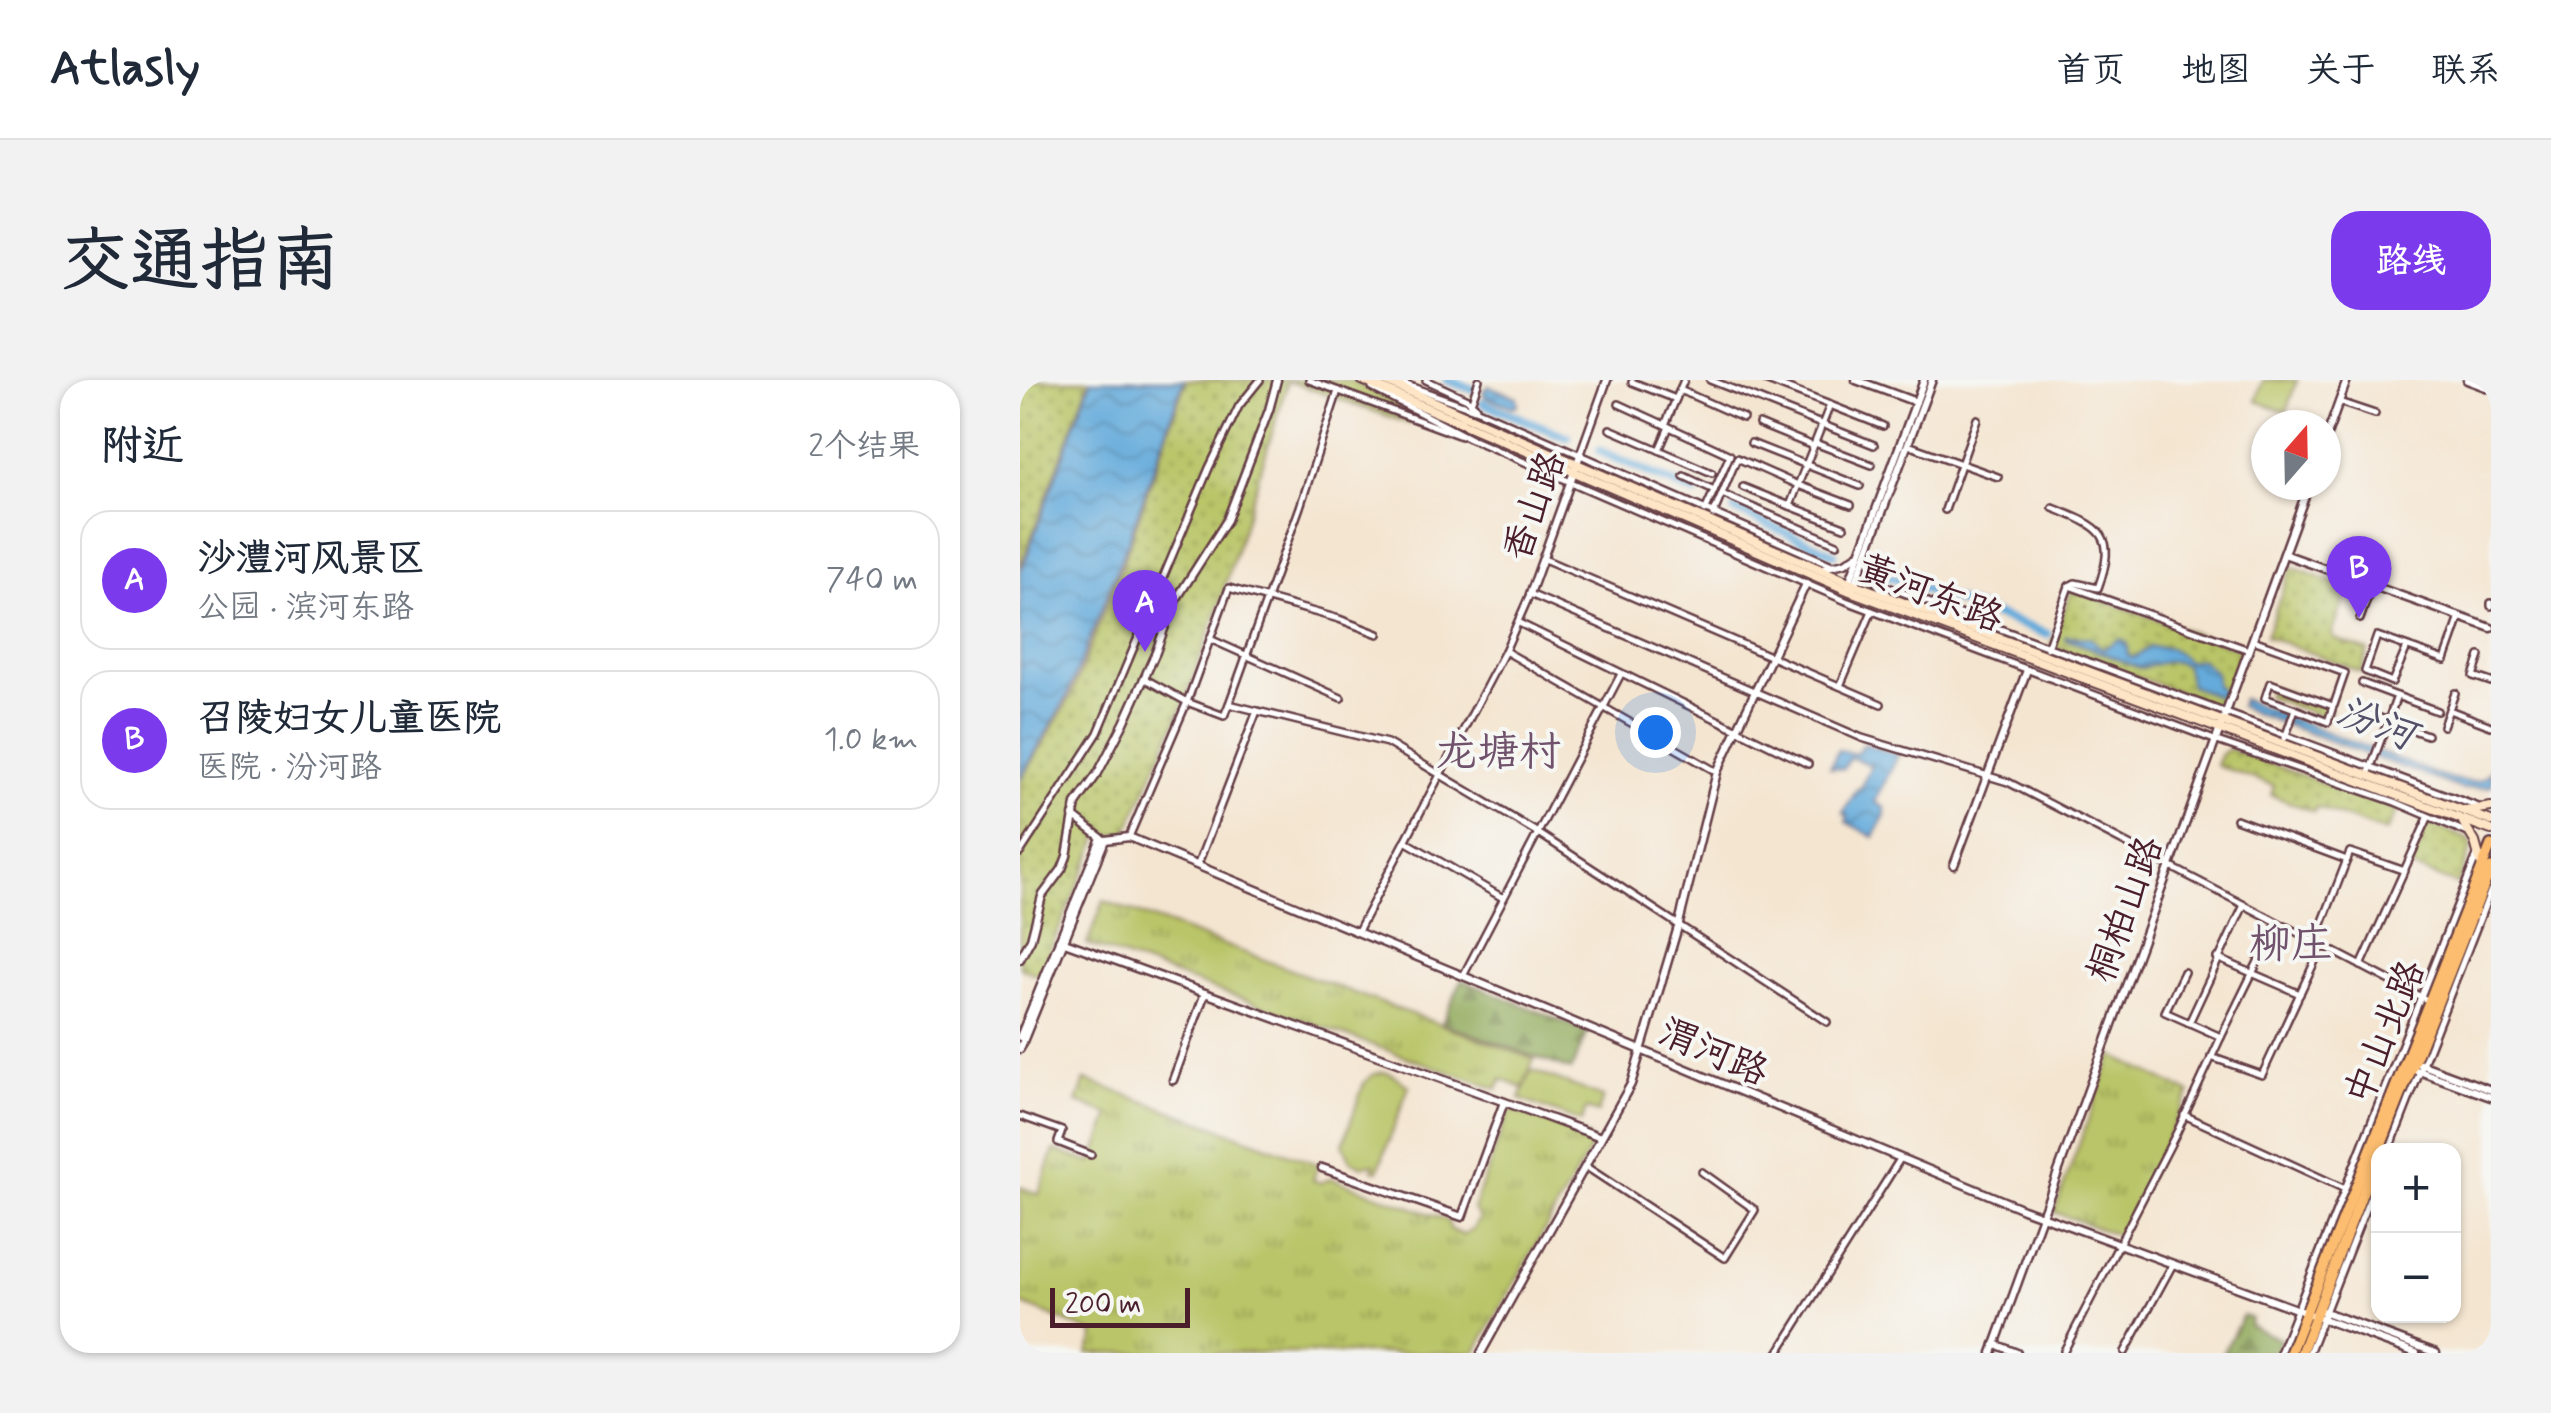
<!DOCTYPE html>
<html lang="zh">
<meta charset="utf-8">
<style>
body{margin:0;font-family:Mynerve,"LXGW WenKai TC",sans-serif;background:#f2f2f3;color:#1f2937}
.controls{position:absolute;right:30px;bottom:30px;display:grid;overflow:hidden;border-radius:20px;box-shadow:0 2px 8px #0004}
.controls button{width:90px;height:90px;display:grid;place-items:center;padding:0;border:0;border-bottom:2px solid #e0e1e3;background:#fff;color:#1f2937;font:50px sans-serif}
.compass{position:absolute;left:1231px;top:30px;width:90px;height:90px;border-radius:50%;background:#fff;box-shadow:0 2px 8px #0004;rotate:20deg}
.scale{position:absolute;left:30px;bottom:25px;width:140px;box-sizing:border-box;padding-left:10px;border:5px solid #4a1f2b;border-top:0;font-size:28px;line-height:35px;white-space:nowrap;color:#4a1f2b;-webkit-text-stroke:8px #f6f6f2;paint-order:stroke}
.you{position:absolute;left:635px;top:352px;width:35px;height:35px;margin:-25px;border:8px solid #fff;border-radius:50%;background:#1a73e8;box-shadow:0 0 0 15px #1a73e833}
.badge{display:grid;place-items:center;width:65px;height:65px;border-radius:50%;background:#7c3aed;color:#fff;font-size:32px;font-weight:700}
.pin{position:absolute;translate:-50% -82px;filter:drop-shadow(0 2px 5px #0008)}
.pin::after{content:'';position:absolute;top:52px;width:35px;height:30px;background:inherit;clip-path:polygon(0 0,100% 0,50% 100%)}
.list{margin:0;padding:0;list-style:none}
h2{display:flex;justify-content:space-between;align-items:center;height:130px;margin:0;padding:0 40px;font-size:42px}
h2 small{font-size:32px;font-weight:400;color:#747a83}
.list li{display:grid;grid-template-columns:65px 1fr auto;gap:30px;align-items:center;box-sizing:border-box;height:140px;margin:0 20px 20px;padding:0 20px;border:2px solid #e0e1e3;border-radius:30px}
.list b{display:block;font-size:38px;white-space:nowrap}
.list p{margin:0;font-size:32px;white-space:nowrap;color:#747a83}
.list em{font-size:32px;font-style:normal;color:#747a83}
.map{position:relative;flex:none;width:1471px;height:973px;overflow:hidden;border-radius:30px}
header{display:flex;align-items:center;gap:60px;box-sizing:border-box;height:140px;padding:0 50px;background:#fff;border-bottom:2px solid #e0e1e3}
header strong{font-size:48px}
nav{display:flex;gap:55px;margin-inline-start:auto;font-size:35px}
.intro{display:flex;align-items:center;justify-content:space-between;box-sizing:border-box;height:240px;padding:0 60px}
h1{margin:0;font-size:70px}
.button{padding:25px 45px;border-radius:30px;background:#7c3aed;color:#fff;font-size:35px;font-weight:700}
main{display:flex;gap:60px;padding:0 60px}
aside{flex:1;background:#fff;border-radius:30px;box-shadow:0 2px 8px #0004}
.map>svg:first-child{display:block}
.grass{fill:url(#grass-tufts);stroke:#827249;stroke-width:2.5}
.forest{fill:url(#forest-firs);stroke:#6e6444;stroke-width:2.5}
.park{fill:url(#park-dots);stroke:#827249;stroke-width:2.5}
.garden{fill:url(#garden-furrows);stroke:#827249;stroke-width:2.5}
.pitch{fill:#b9c567;stroke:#827249;stroke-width:2.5}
.water{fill:url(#water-waves);stroke:#586583;stroke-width:2.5}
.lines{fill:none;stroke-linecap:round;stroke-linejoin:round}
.river{stroke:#65abdb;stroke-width:9}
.minor-casing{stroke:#643d44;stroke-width:10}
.tertiary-casing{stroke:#643d44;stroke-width:11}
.secondary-casing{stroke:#643d44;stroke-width:12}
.primary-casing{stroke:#643d44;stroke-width:14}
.minor{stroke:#fff;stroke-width:5}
.tertiary{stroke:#fff;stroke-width:6}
.secondary{stroke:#fee5c5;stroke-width:8}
.primary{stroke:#fcbd6f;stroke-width:9}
.labels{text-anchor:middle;stroke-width:8;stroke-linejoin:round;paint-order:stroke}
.street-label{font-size:38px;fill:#4a1f2b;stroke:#f6f6f2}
.water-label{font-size:40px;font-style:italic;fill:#535069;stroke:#f6f6f2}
.quarter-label{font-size:42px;fill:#70526c;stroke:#f6f6f2}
</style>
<header>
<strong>Atlasly</strong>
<nav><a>首页</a><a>地图</a><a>关于</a><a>联系</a></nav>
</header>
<div class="intro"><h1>交通指南</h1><a class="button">路线</a></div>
<main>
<aside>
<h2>附近<small>2个结果</small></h2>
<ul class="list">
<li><span class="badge">A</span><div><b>沙澧河风景区</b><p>公园 · 滨河东路</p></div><em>740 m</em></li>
<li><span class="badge">B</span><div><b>召陵妇女儿童医院</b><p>医院 · 汾河路</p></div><em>1.0 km</em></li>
</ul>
</aside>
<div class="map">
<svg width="1471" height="973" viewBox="0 0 1471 973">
<defs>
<pattern id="grass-tufts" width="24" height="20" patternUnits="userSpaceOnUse" patternTransform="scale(2.5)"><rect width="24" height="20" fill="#b9c567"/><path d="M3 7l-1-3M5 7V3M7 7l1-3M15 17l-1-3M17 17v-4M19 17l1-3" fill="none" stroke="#989f55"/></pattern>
<pattern id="forest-firs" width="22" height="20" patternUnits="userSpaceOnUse" patternTransform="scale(2.5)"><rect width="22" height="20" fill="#92aa5c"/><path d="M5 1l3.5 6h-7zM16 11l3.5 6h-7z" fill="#798a4c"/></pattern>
<pattern id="park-dots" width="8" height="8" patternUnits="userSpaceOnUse" patternTransform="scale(2.5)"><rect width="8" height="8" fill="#b9c567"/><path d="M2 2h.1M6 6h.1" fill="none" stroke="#989f55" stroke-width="1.8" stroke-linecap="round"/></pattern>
<pattern id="garden-furrows" width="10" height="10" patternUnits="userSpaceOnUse" patternTransform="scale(2.5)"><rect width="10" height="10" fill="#b9c567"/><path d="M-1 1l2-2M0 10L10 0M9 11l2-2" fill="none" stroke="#989f55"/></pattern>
<pattern id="water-waves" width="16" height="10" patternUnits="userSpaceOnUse" patternTransform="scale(2.5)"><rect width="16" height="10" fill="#65abdb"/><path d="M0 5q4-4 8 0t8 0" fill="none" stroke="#558bb2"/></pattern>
</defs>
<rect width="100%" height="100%" fill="#f6f6f2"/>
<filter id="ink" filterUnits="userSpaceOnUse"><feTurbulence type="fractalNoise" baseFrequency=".01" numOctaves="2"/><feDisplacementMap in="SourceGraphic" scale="20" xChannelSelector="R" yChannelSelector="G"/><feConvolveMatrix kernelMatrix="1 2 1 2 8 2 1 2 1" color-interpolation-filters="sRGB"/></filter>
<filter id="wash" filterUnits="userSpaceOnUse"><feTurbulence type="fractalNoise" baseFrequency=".0048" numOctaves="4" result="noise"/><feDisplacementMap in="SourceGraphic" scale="40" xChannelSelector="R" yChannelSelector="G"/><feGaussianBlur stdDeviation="2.25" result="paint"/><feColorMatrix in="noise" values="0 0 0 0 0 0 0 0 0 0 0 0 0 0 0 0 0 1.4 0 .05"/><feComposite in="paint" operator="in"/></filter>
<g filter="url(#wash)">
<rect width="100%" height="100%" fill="#f4e5d0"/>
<!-- grass -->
<g class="grass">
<path d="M297 0H329L431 51Z"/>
<path d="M84 521 514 679 503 708 482 699 477 709 67 564Z"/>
<path d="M1092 675 1170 713 1099 856 1034 832Z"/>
<path d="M65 700 298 784 293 800 301 803 311 798 427 840 431 850 443 855 453 849 459 838 453 829 489 732 494 730 568 757 570 769 455 973H68L75 954 0 923V807L19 814 34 770 72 783 90 735 57 722Z"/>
</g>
<!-- forest -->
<g class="forest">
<path d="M442 600 568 652 551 690 422 643Z"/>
<path d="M1223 935 1231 939 1229 945 1261 960 1256 973H1203Z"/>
</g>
<!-- park -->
<g class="park">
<path d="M0 0H70L0 188Z"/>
<path d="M166 0H285L392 40 390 44 268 1 199 226 165 321 107 452 91 455 82 451 19 595 0 588V402L50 318 105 177Z"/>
<path d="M1271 187 1321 205 1319 213 1326 215 1312 254 1315 259 1348 271 1341 292 1246 256Z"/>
<path d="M1052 209 1221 270 1201 322 1193 324 1031 266Z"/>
<path d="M1209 369 1378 430 1366 452 1296 427 1294 432 1251 415 1254 406 1196 385 1201 374Z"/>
<path d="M1408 443 1450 460 1452 466 1438 505 1391 487Z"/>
</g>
<!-- garden -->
<path class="garden" d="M1251 307 1311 329 1307 339 1247 316Z"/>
<!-- pitch -->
<g class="pitch">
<path d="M1243 0H1277L1266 32 1236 21Z"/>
<path d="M511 690 583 717 578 733 566 729 561 742 500 719Z"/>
<path d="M364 692C376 693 380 702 389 706L358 791 353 790 355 784 343 786 331 781 323 764 344 703 352 695Z"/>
</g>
<!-- water -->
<g class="water">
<path d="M71 0H164L109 159 47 317 0 399V194Z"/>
<path d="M469 6 497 17 498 25 493 27 465 17 463 11Z"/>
<path d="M1046 256 1070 258 1083 269 1100 259 1107 264 1108 275 1113 278 1130 267 1150 268 1168 281 1180 279 1195 292 1196 305 1202 310 1200 317 1171 306 1165 285C1148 276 1137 286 1120 288 1094 279 1072 267 1045 259Z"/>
<path d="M1222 319 1423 397C1441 400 1460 409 1471 390V406L1442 409 1234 333 1220 326Z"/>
<path d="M844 364 878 375 855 422 865 428V435L854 457 826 442 828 436 823 433 837 409H840L851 385 830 377 823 389 810 388 818 370 836 374Z"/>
</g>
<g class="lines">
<!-- river -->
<g class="river">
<path d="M427 0 452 9"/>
<path d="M463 23 547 57"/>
<path d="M580 71 675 113"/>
<path d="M715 130 814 174"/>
<path d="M862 194 1027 254"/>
</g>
</g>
</g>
<g filter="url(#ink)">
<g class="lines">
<defs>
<g id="minor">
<path d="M289 0 441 56"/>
<path d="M373 0 460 31 812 185"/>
<path d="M406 0 447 19 456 27"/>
<path d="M664 0 645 45 710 75 685 131"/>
<path d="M690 0 854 65"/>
<path d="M612 2 656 19"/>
<path d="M352 8 449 58 826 221 1197 361 1375 422 1448 453"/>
<path d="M660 10 723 38"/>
<path d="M1319 22 1355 34"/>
<path d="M451 23 459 0"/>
<path d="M599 24 645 45"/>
<path d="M810 25 863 46"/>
<path d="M739 44 793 66"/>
<path d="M649 47 639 70 692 93"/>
<path d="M590 49 639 70"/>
<path d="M731 63 840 106"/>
<path d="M795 63 852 85"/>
<path d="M888 65 978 97"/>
<path d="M664 96 694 110"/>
<path d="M723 107 770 126"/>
<path d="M702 114 817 164"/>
<path d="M1033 128C1081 147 1098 153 1078 208L1055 203 1049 206"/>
<path d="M925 130 957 39"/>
<path d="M693 135 717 78 778 105 810 25 745 0"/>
<path d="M824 147 770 126 778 105 831 125"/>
<path d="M524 179 861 324"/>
<path d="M857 203 1461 428"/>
<path d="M1471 223V226"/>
<path d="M1340 239 1352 205"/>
<path d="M499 243 788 384"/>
<path d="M190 259 321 318"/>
<path d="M1233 260 1325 293 1314 325"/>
<path d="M1387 267 1372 302 1345 291 1357 256 1425 280 1440 237"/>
<path d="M1027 268 1049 206 1229 270"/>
<path d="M485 271 697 392"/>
<path d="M1460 276 1453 296 1471 302"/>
<path d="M125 299 167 322 204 336 209 324 367 363 518 453 807 642"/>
<path d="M1342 303 1417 331"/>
<path d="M820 306 852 231"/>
<path d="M209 324 280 127 318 11"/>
<path d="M1335 329 1407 355"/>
<path d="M1429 330 1471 346"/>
<path d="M1423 346 1435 313"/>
<path d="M1265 358 1275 329 1308 342 1313 326 1250 303 1245 318 1275 329"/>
<path d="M1348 395 1377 316"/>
<path d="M1216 439 1327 480"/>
<path d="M109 457 167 322 209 208 319 239 358 254"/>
<path d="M385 461 483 518"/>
<path d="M0 473 78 353 189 88 219 26 240 0"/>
<path d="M178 484 237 331"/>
<path d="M338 551 485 271 510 214 842 358 988 402 1409 621"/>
<path d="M1295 562 1330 472 1385 491"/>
<path d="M1197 578 1280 614"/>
<path d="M1341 586 1408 438"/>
<path d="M443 596 601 294"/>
<path d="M1169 643 1224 525"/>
<path d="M1201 657 1257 543"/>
<path d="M1191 677 1242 695 1302 566"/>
<path d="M1164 735 1325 809"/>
<path d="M0 736 42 751 38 762 71 775"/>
<path d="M1369 771 1471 510"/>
<path d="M565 786 705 878 735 830 682 792"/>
<path d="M1044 971 1157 752 1201 657 1145 632 1164 592"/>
<path d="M1105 972 1153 884"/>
<path d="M758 973 880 779"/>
<path d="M1260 973 1457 475"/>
<path d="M1289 973 1358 797"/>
</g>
<g id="tertiary">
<path d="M836 0 896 22"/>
<path d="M1447 0 1471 9"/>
<path d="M1306 58 1327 0"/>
<path d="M1264 174 1471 248"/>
<path d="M848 175 857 203 869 216"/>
<path d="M798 189 825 183 837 175"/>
<path d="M834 207 912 0"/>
<path d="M830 211 829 203 904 0"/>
<path d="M510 214 587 0"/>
<path d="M53 436 84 460"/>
<path d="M85 460 109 457 1003 829 1396 973"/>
<path d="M934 485 1007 290"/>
<path d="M39 560 581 757"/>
<path d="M0 579 11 559 22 516 42 489 47 476 56 424 78 393 104 343 136 272 152 226 207 140 249 30 257 0"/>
<path d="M0 657 81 458"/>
<path d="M0 669 85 460"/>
<path d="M1392 681 1471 710"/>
<path d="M1388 687 1471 717"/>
<path d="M153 700 185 613"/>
<path d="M302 788 442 837 484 722"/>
<path d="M1297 929 1416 973"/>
<path d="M975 964 997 973"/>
<path d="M461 973 611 704 658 547 697 392 786 204"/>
<path d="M972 973 1289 105"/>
</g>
<g id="secondary">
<path d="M342 0 830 211 1471 450"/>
<path d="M363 0 836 205 1471 441"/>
<path d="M1446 431 1471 427"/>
<path d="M1443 442 1455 462 1462 487"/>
</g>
<g id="primary">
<path d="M1359 771 1471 488"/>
<path d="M1270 973 1471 465"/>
<path d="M1281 973 1358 773"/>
</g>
</defs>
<!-- minor casing -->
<use href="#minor" class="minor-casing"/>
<!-- tertiary casing -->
<use href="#tertiary" class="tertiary-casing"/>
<!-- secondary casing -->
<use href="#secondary" class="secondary-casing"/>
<!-- primary casing -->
<use href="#primary" class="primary-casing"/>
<!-- minor -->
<use href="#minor" class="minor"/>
<!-- tertiary -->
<use href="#tertiary" class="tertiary"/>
<!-- secondary -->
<use href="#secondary" class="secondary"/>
<!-- primary -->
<use href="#primary" class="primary"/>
</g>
</g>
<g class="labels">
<!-- street labels -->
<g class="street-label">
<text transform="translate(513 126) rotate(-70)" y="13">香山路</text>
<text transform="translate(911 212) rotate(21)" y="13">黄河东路</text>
<text transform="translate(1104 529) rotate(-70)" y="13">桐柏山路</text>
<text transform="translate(1364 652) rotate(-68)" y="13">中山北路</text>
<text transform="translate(694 671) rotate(23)" y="13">渭河路</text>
</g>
<!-- water labels -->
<g class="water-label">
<text transform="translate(1357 342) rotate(21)" y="14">汾河</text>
</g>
<!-- quarter labels -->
<g class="quarter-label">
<text x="478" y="385">龙塘村</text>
<text x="1271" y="577">柳庄</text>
</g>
</g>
</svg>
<div class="controls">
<button>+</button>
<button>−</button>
</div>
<svg class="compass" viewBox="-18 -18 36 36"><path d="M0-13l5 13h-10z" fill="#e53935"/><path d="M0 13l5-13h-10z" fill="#747a83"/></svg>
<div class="scale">200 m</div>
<div class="you"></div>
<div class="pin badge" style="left:125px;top:272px">A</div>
<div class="pin badge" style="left:1339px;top:238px">B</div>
</div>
</main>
